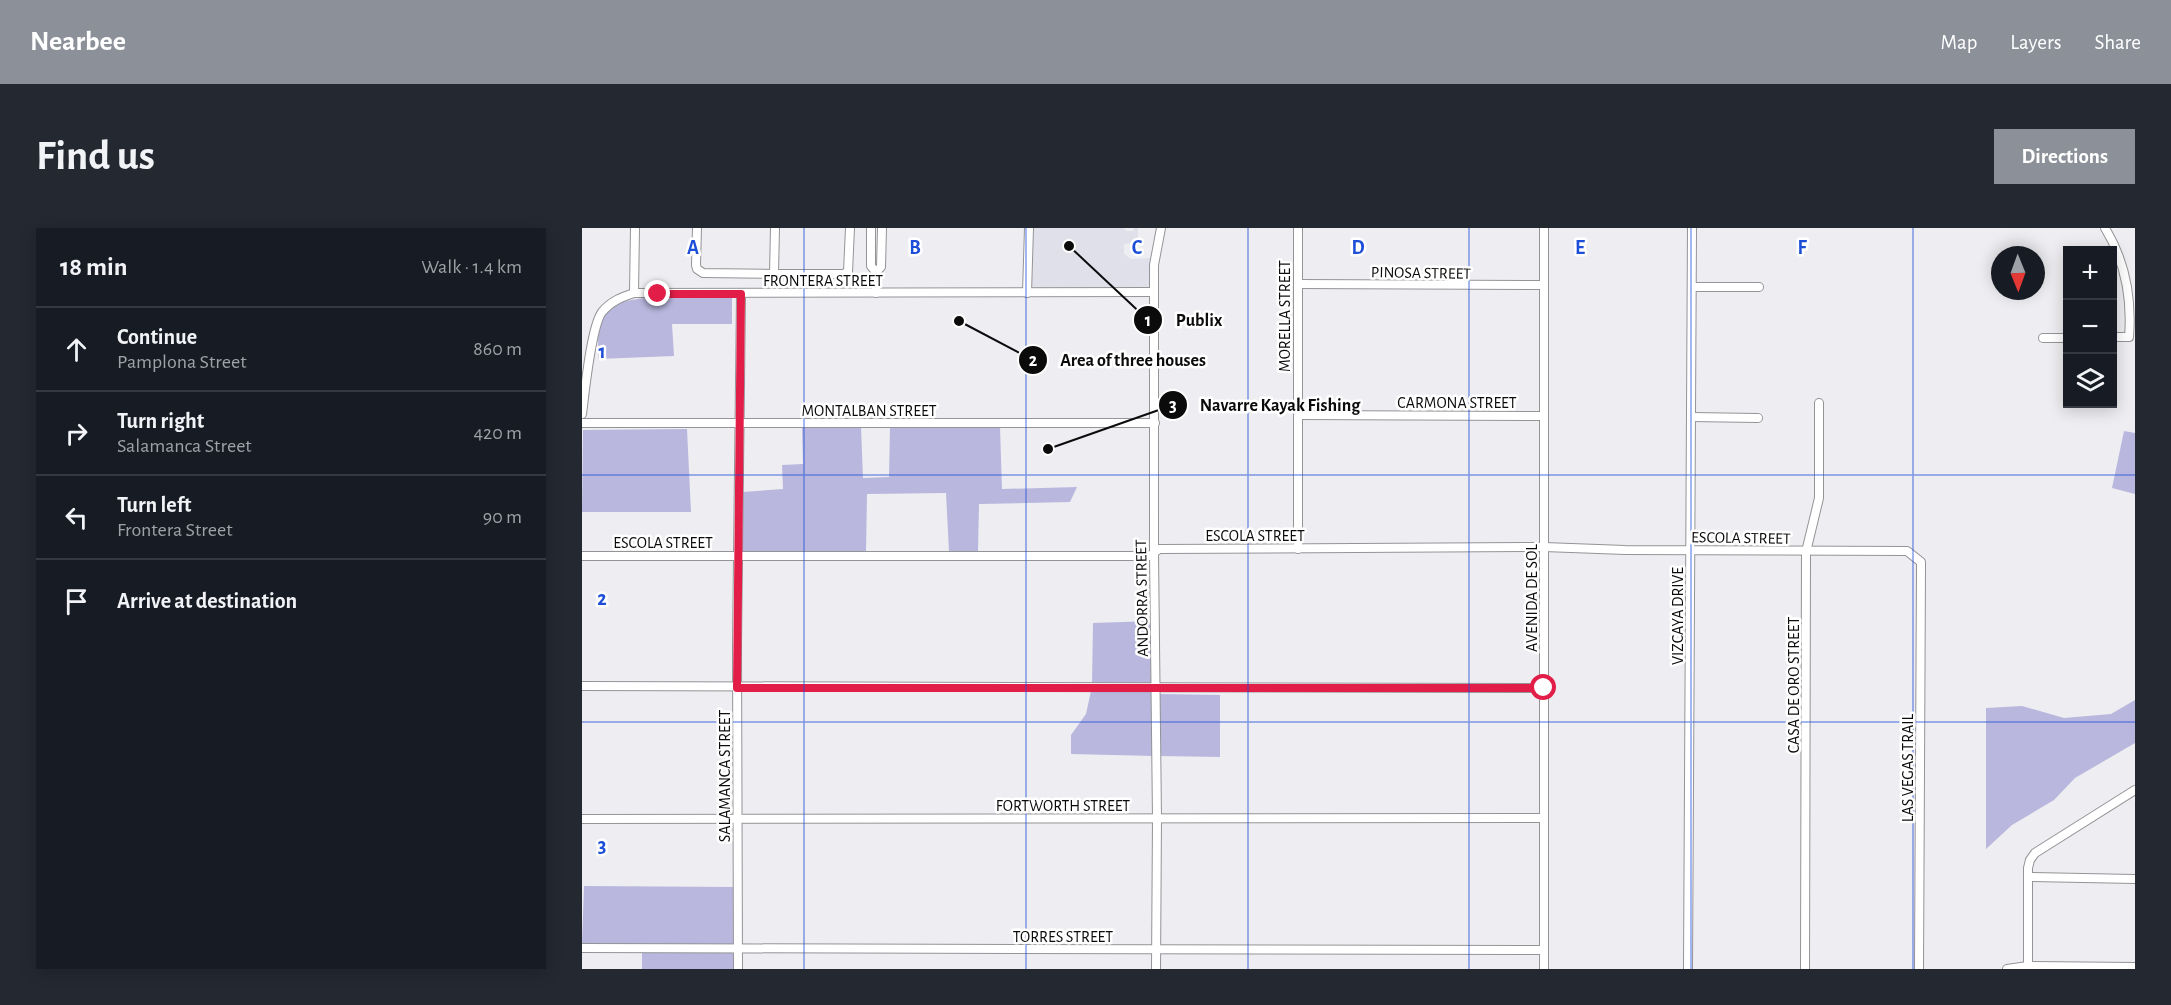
<!DOCTYPE html>
<meta charset="utf-8">
<style>
body{margin:0;font-family:"Alegreya Sans",sans-serif;background:#242831;color:#f1f3f6}
.controls{position:absolute;right:18px;top:18px;display:grid;overflow:hidden;border-radius:0px;box-shadow:0 3px 15px #0003}
.controls button{width:54px;height:54px;display:grid;place-items:center;padding:0;border:0;border-bottom:2px solid #363941;background:#171b24;color:#f1f3f6;font:30px sans-serif}
.compass{position:absolute;left:1409px;top:18px;width:54px;height:54px;border-radius:50%;background:#171b24;box-shadow:0 3px 15px #0003;rotate:179deg}
.stop{position:absolute;width:18px;height:18px;margin:-14px;border:4px solid #e11d48;border-radius:50%;background:#fff}
.stop.end{background:#e11d48;border-color:#fff;box-shadow:0 2px 6px #0008}
.list{margin:0;padding:0;list-style:none}
h2{display:flex;justify-content:space-between;align-items:center;height:78px;margin:0;padding:0 24px;font-size:26px}
h2 small{font-size:20px;font-weight:400;color:#9ea1a6}
.list li{display:grid;grid-template-columns:39px 1fr auto;gap:18px;align-items:center;box-sizing:border-box;height:84px;padding:0 24px;border-top:2px solid #363941}
.list b{display:block;font-size:22px;white-space:nowrap}
.list p{margin:0;font-size:20px;white-space:nowrap;color:#9ea1a6}
.list em{font-size:20px;font-style:normal;color:#9ea1a6}
.icon{flex:none;width:33px;height:33px;fill:none;stroke:currentColor;stroke-width:2;stroke-linecap:round;stroke-linejoin:round}
.map{position:relative;flex:none;width:1553px;height:741px;overflow:hidden;border-radius:0px}
header{display:flex;align-items:center;gap:36px;box-sizing:border-box;height:84px;padding:0 30px;background:#8c9099;color:#fff}
header strong{font-size:28px}
nav{display:flex;gap:33px;margin-inline-start:auto;font-size:21px}
.intro{display:flex;align-items:center;justify-content:space-between;box-sizing:border-box;height:144px;padding:0 36px}
h1{margin:0;font-size:42px}
.button{padding:15px 27px;border-radius:0px;background:#8c9099;color:#fff;font-size:21px;font-weight:700}
main{display:flex;gap:36px;padding:0 36px}
aside{flex:1;background:#171b24;border-radius:0px;box-shadow:0 3px 15px #0003}
.map>svg:first-child{display:block}
.built{fill:#e0e0eb}
.green{fill:#b9b7de}
.lines{fill:none;stroke-linecap:round;stroke-linejoin:round}
.minor-casing{stroke:#949497;stroke-width:10}
.minor{stroke:#fff;stroke-width:8}
.route{stroke:#e11d48;stroke-width:8}
.grid{fill:none;stroke:#1d4ed8;stroke-width:1.5;stroke-opacity:0.55}
.labels{text-anchor:middle;stroke-width:5;stroke-linejoin:round;paint-order:stroke}
.street-label{font-size:16px;fill:#0b0b0c;stroke:#fff}
.grid-label{font-size:20px;text-anchor:middle;font-weight:bold;fill:#1d4ed8;stroke:#fff;stroke-width:5;stroke-linejoin:round;paint-order:stroke}
.leader{fill:none;stroke:#0b0b0c;stroke-width:2}
.callout-dot{fill:#0b0b0c;stroke:#fff;stroke-width:2}
.mark-label{font-size:18px;text-anchor:middle;font-weight:bold;fill:#fff}
.callout-label{font-size:18px;text-anchor:middle;font-weight:bold;fill:#0b0b0c;stroke:#fff;stroke-width:5;stroke-linejoin:round;paint-order:stroke}
</style>
<header>
<strong>Nearbee</strong>
<nav><a>Map</a><a>Layers</a><a>Share</a></nav>
</header>
<div class="intro"><h1>Find us</h1><a class="button">Directions</a></div>
<main>
<aside>
<h2>18 min<small>Walk · 1.4 km</small></h2>
<ul class="list">
<li><svg class="icon" aria-label="ahead" viewBox="0 0 24 24"><path d="M12 20V5M6 11l6-6 6 6"/></svg><div><b>Continue</b><p>Pamplona Street</p></div><em>860 m</em></li>
<li><svg class="icon" aria-label="right" viewBox="0 0 24 24"><path d="M7 20v-9h11M14 6l5 5-5 5"/></svg><div><b>Turn right</b><p>Salamanca Street</p></div><em>420 m</em></li>
<li><svg class="icon" aria-label="left" viewBox="0 0 24 24"><path d="M17 20v-9H6M10 6l-5 5 5 5"/></svg><div><b>Turn left</b><p>Frontera Street</p></div><em>90 m</em></li>
<li><svg class="icon" aria-label="arrive" viewBox="0 0 24 24"><path d="M6 21V4h12l-3 4 3 4H6"/></svg><div><b>Arrive at destination</b></div></li>
</ul>
</aside>
<div class="map">
<svg width="1553" height="741" viewBox="0 0 1553 741">
<rect width="100%" height="100%" fill="#eeedf1"/>
<!-- built -->
<path class="built" d="M443 0H542L544 3H550L553 0H556V14L542 16V26L549 31 570 30 569 60 443 61Z"/>
<!-- green -->
<g class="green">
<path d="M76 69 150 70V96H90L92 128 16 131C17 120 15 108 17 98 22 71 55 71 76 69Z"/>
<path d="M279 199 281 250 307 249 308 199H418L420 261 495 259 488 274 397 276 396 324H367L364 265 285 266 284 324H160L161 264 201 261 200 237 221 236 220 200Z"/>
<path d="M105 201 109 284H0L1 202Z"/>
<path d="M1542 203 1553 205V266L1530 260Z"/>
<path d="M570 393 571 456H510L511 395Z"/>
<path d="M509 463H571L572 528 489 526V507L504 486Z"/>
<path d="M577 466 638 467V529L578 528Z"/>
<path d="M1553 472V515L1493 550 1472 572 1430 597 1404 621V480L1440 478 1482 490 1529 486Z"/>
<path d="M2 658 153 659V718L0 716Z"/>
<rect x="60" y="725" width="93" height="16"/>
</g>
<g class="lines">
<defs>
<g id="minor">
<path d="M115 0 114 37 115 41 121 45 192 46"/>
<path d="M193 0 192 46H261L266 44 268 0"/>
<path d="M289 0V38L294 44V65"/>
<path d="M716 0V321"/>
<path d="M1523 0C1543 33 1550 71 1547 109H1530"/>
<path d="M294 44 299 39 300 0"/>
<path d="M716 56 962 57"/>
<path d="M1111 59H1177"/>
<path d="M52 65 53 0"/>
<path d="M445 65 447 0"/>
<path d="M1461 110H1486"/>
<path d="M0 186C3 163 9 99 20 84 29 73 40 69 52 65L572 64"/>
<path d="M716 187 962 188"/>
<path d="M1109 189 1176 190"/>
<path d="M0 195H573"/>
<path d="M0 328H568L577 321 962 319 1043 322 1325 323 1339 334V339L1337 741"/>
<path d="M0 458 962 460"/>
<path d="M0 591 962 590"/>
<path d="M1446 649 1553 651"/>
<path d="M0 720 962 722"/>
<path d="M156 741 155 418 159 66"/>
<path d="M574 741 575 591 572 325V37L579 0"/>
<path d="M962 741V0"/>
<path d="M1106 741 1110 0"/>
<path d="M1223 741 1224 324 1237 270V175"/>
<path d="M1425 741 1446 738 1553 739"/>
<path d="M1446 741V640L1448 632 1453 625 1553 562"/>
</g>
</defs>
<!-- minor casing -->
<use href="#minor" class="minor-casing"/>
<!-- minor -->
<use href="#minor" class="minor"/>
</g>
<g class="lines">
<!-- route -->
<path class="route" d="M76 66H159L155 460H962"/>
</g>
<!-- grid -->
<path class="grid" d="M222 0V741M444 0V741M666 0V741M887 0V741M1109 0V741M1331 0V741M0 247H1553M0 494H1553"/>
<g class="labels">
<!-- street labels -->
<g class="street-label">
<text transform="translate(839 44) rotate(1)" y="6">PINOSA STREET</text>
<text x="241" y="58">FRONTERA STREET</text>
<text transform="translate(702 88) rotate(-90)" y="6">MORELLA STREET</text>
<text x="875" y="180">CARMONA STREET</text>
<text x="287" y="188">MONTALBAN STREET</text>
<text x="673" y="313">ESCOLA STREET</text>
<text transform="translate(1159 309) rotate(1)" y="6">ESCOLA STREET</text>
<text x="81" y="320">ESCOLA STREET</text>
<text transform="translate(559 370) rotate(-91)" y="6">ANDORRA STREET</text>
<text transform="translate(949 370) rotate(-90)" y="6">AVENIDA DE SOL</text>
<text transform="translate(1095 388) rotate(-90)" y="6">VIZCAYA DRIVE</text>
<text transform="translate(1211 457) rotate(-90)" y="6">CASA DE ORO STREET</text>
<text transform="translate(1325 540) rotate(-90)" y="6">LAS VEGAS TRAIL</text>
<text transform="translate(142 548) rotate(-90)" y="6">SALAMANCA STREET</text>
<text x="481" y="583">FORTWORTH STREET</text>
<text x="481" y="714">TORRES STREET</text>
</g>
</g>
<g class="grid-label">
<text x="111" y="26">A</text>
<text x="333" y="26">B</text>
<text x="555" y="26">C</text>
<text x="776" y="26">D</text>
<text x="998" y="26">E</text>
<text x="1220" y="26">F</text>
<text x="20" y="130">1</text>
<text x="20" y="377">2</text>
<text x="20" y="624">3</text>
</g>
<!-- callouts -->
<path class="leader" d="M487 18L566 92M377 93L451 132M466 221L591 177"/>
<g class="callout-dot">
<circle cx="487" cy="18" r="6"/>
<circle cx="377" cy="93" r="6"/>
<circle cx="466" cy="221" r="6"/>
<circle cx="566" cy="92" r="15"/>
<circle cx="451" cy="132" r="15"/>
<circle cx="591" cy="177" r="15"/>
</g>
<g class="mark-label">
<text x="566" y="98">1</text>
<text x="451" y="138">2</text>
<text x="591" y="183">3</text>
</g>
<g class="callout-label">
<text x="617" y="98">Publix</text>
<text x="551" y="138">Area of three houses</text>
<text x="698" y="183">Navarre Kayak Fishing</text>
</g>
</svg>
<div class="controls">
<button>+</button>
<button>−</button>
<button><svg class="icon" aria-label="layers" viewBox="0 0 24 24"><path d="M12 4l9 5-9 5-9-5zM3 14l9 5 9-5"/></svg></button>
</div>
<svg class="compass" viewBox="-18 -18 36 36"><path d="M0-13l5 13h-10z" fill="#e53935"/><path d="M0 13l5-13h-10z" fill="#9ea1a6"/></svg>
<div class="stop" style="left:962px;top:460px"></div>
<div class="stop end" style="left:76px;top:66px"></div>
</div>
</main>
